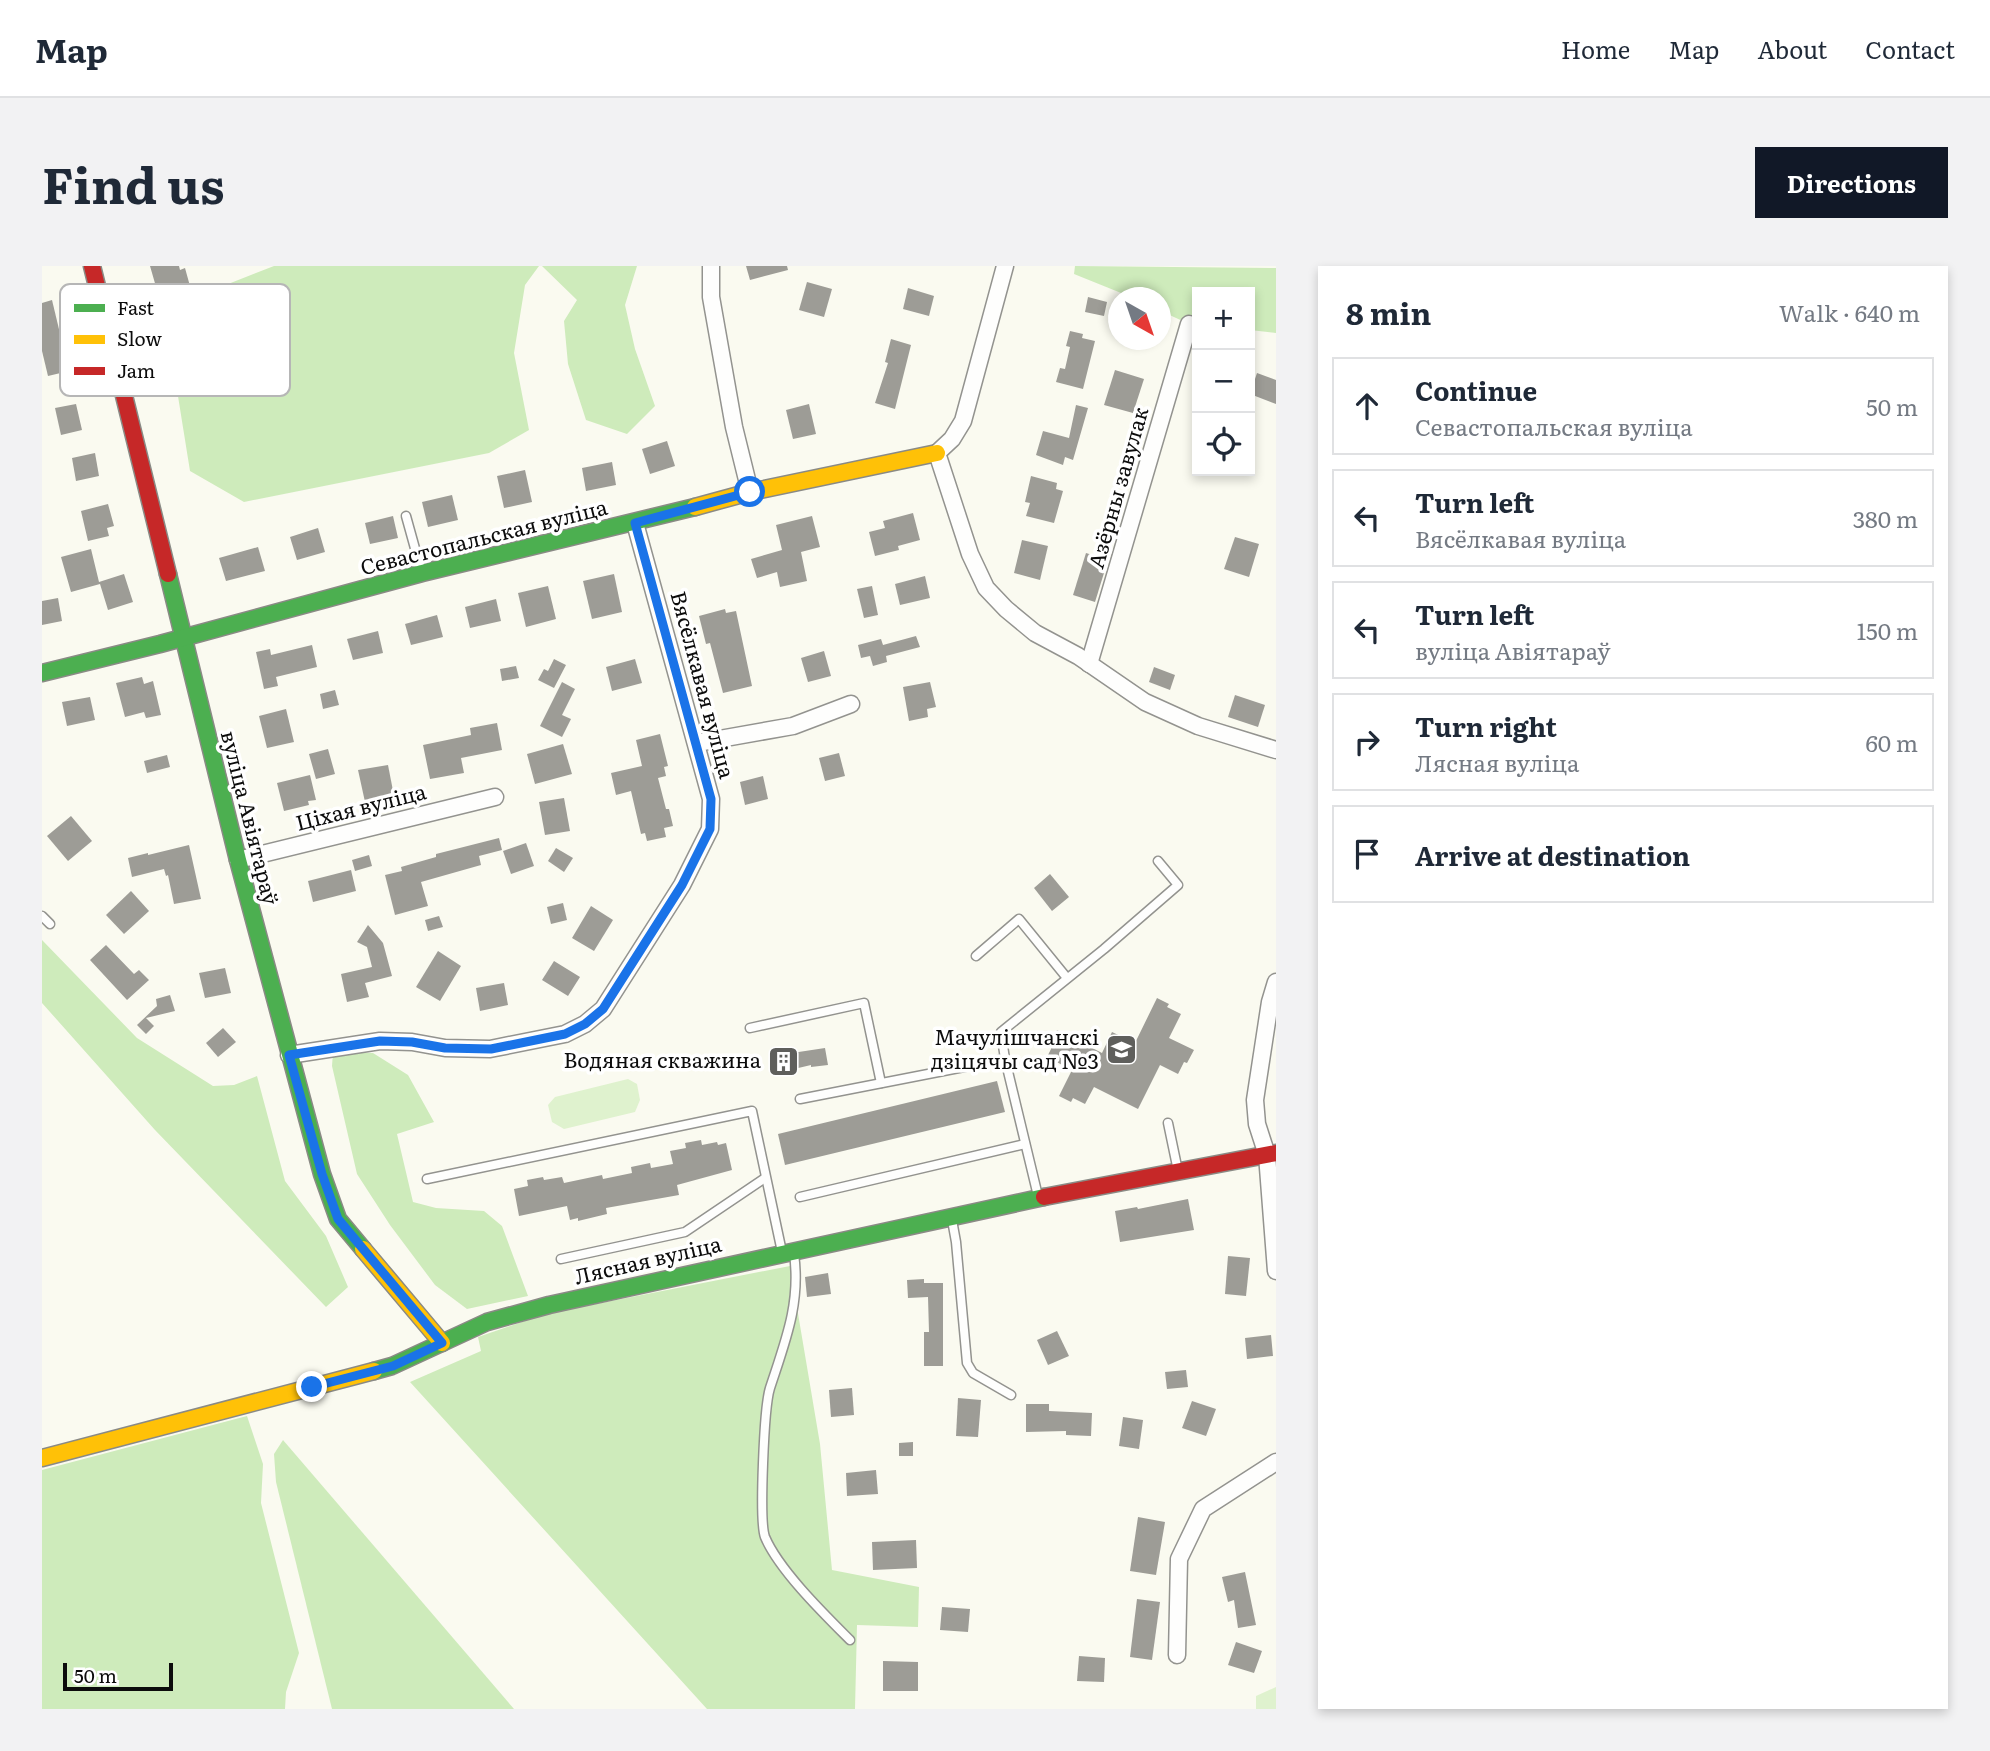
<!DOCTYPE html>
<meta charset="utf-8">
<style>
body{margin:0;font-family:Literata,serif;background:#f2f2f3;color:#1f2937}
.controls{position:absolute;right:21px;top:21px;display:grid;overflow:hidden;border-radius:0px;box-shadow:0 4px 10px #0003}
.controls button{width:63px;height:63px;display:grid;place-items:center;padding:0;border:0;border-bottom:2px solid #e0e1e3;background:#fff;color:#1f2937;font:35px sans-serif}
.compass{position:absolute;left:1066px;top:21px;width:63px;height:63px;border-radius:50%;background:#fff;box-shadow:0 4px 10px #0003;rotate:140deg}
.scale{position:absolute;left:21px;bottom:18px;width:110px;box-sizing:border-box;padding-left:7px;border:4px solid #0c0c0c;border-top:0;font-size:19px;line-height:24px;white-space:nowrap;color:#0c0c0c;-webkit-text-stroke:5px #fff;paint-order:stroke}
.stop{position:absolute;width:21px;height:21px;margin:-16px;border:5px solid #1a73e8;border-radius:50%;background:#fff}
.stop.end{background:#1a73e8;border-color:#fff;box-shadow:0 2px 7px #0008}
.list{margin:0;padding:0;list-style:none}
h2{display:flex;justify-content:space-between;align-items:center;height:91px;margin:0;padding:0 28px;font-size:30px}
h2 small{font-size:23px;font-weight:400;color:#747a83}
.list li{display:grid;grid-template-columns:46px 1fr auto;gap:21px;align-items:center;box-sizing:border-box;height:98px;margin:0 14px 14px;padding:0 14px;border:2px solid #e0e1e3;border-radius:0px}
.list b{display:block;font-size:26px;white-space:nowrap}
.list p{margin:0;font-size:23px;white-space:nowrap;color:#747a83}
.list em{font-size:23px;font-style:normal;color:#747a83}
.icon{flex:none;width:38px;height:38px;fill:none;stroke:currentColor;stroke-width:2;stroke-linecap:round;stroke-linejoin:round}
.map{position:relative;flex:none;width:1234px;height:1443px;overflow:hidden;border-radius:0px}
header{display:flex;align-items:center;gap:42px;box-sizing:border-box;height:98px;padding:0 35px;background:#fff;border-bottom:2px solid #e0e1e3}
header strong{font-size:33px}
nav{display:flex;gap:38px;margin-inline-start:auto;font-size:24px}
.intro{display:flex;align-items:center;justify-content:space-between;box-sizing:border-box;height:168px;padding:0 42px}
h1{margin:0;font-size:49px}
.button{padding:18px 32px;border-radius:0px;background:#111827;color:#fff;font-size:24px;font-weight:700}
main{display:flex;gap:42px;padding:0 42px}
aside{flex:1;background:#fff;border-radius:0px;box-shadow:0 4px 10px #0003}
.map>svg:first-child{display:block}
.green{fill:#dff2ce}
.forest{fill:#ceebbb}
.building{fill:#9d9c96}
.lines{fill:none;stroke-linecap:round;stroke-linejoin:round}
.lane-casing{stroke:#93938f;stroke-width:11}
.street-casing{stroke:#93938f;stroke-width:19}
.fast-casing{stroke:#8a8a85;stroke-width:19}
.slow-casing{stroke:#8a8a85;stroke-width:19}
.jam-casing{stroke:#8a8a85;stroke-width:19}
.lane{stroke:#fefefd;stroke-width:8}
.street{stroke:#fefefd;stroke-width:16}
.fast{stroke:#4caf50;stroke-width:16}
.slow{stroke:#ffc107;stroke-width:16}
.jam{stroke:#c62828;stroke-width:16}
.route{stroke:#1a73e8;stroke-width:9}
.labels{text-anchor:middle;stroke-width:7;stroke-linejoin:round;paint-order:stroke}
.street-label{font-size:21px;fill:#0c0c0c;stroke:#fff}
.poi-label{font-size:21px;fill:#0c0c0c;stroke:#fff;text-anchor:end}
.key{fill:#fff;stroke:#b6b6b6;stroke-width:2}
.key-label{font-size:19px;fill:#0c0c0c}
</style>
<header>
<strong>Map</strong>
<nav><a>Home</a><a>Map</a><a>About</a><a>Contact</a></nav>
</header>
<div class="intro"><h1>Find us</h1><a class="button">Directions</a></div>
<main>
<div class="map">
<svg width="1234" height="1443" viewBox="0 0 1234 1443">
<rect width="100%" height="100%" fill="#fafaf0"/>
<!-- green -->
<g class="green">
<path d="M586 813 595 818 598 834 593 846 522 863 510 856 506 839 513 831Z"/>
<path d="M1234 1421V1443H1214V1430Z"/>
</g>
<!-- forest -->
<g class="forest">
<path d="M232 0H497L483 19 472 87 487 164 447 187 202 236 148 205 135 124 195 95 181 20Z"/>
<path d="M500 0H595L583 39 593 83 613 140 585 168 544 154 526 98 522 55 535 34Z"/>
<path d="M1033 0 1234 2V67L1208 64V26H1155V59L1147 58 1119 45 1118 32 1089 31 1032 8Z"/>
<path d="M0 674 95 772 171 820 192 819 215 810 243 915 284 970 306 1021 284 1041 113 864 0 737Z"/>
<path d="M291 786 331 787 366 809 392 856 355 868 371 936 394 942 442 945 460 960 486 1030 425 1043 393 1019 348 959 315 908 290 800Z"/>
<path d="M748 1000 778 1178 790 1304 877 1321 876 1361 815 1359 813 1443H665L368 1116 439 1085 436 1071 503 1048Z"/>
<path d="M205 1150 221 1198 219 1237 257 1387 244 1426 243 1443H0V1204Z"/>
<path d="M241 1174 472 1443H290L234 1216 232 1188Z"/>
</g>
<!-- building -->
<g class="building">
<path d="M108 0H137L138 4 143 2 151 31 149 32 163 81 136 89 135 83 125 86 118 61 125 59Z"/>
<path d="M704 0H745L746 4 708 14Z"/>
<path d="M765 16 790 23 782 51 757 44Z"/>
<path d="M866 22 892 30 887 50 861 43Z"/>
<path d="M1046 31 1065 36 1062 50 1043 46Z"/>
<path d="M10 34 27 105 6 110 0 85V37Z"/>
<path d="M1028 65 1041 68 1040 72 1053 75 1041 123 1014 116 1018 102 1023 103 1028 81 1024 80Z"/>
<path d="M849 73 869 79 853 143 833 137 846 97 843 96Z"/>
<path d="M1073 104 1102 113 1091 147 1062 139Z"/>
<path d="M1215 107 1234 114V138L1208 128Z"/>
<path d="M34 138 40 164 19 169 13 142Z"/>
<path d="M767 138 774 168 751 173 744 144Z"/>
<path d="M1034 139 1046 142 1031 194 1023 191 1021 199 994 189 1001 165 1027 172Z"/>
<path d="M625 175 633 200 608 208 600 183Z"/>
<path d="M53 187 57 210 34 215 30 192Z"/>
<path d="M570 196 574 219 544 225 540 202Z"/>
<path d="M483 204 490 236 462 242 455 210Z"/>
<path d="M989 210 1015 217 1014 223 1021 225 1012 257 984 250 988 237 983 236Z"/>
<path d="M410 229 416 254 386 261 380 236Z"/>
<path d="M66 238 72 260 65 262 67 270 46 275 39 245Z"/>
<path d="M871 247 878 274 856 280 857 284 833 290 827 266 843 262 841 255Z"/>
<path d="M351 250 356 272 328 278 323 257Z"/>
<path d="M770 250 778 281 759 286 765 315 738 321 735 306 715 312 709 293 740 284 734 259Z"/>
<path d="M276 262 283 286 255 294 248 271Z"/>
<path d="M1193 271 1217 278 1207 311 1182 303Z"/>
<path d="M980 274 1006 280 998 314 972 307Z"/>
<path d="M216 281 223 305 184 315 177 292Z"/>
<path d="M49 283 57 316 82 308 91 336 66 344 58 318 29 326 19 291Z"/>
<path d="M1044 287 1066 294 1053 336 1031 329Z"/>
<path d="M572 308 580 346 550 353 541 315Z"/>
<path d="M883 310 888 332 858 339 853 318Z"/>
<path d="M506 320 514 353 484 361 476 327Z"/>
<path d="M830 320 836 349 822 352 815 323Z"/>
<path d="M16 332 20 355 0 359V335Z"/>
<path d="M454 333 459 355 428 362 423 341Z"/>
<path d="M683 343 684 347 694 345 710 420 681 427 668 377 664 378 657 350Z"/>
<path d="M395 349 401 371 369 379 363 358Z"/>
<path d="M336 365 341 387 311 394 305 373Z"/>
<path d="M874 370 878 381 844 390 845 396 831 400 828 390 819 392 816 379 839 373 841 379Z"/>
<path d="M270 379 275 401 234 411 236 420 222 423 214 386 228 383 229 389Z"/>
<path d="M782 385 789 410 766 416 759 392Z"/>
<path d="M512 393 524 399 512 422 496 414 502 403 506 405Z"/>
<path d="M593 393 600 417 570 425 564 401Z"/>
<path d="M474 400 477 412 460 415 458 403Z"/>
<path d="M1112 401 1133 409 1128 424 1107 416Z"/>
<path d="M100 411 102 418 111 415 119 449 104 452 102 446 83 451 74 417Z"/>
<path d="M520 416 533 423 520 449 529 453 520 471 498 460Z"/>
<path d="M888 416 894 441 885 443 886 451 867 455 861 421Z"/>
<path d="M293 424 297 439 281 443 278 428Z"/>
<path d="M1193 429 1223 439 1216 461 1186 451Z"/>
<path d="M48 431 53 454 25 460 20 436Z"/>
<path d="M244 443 252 476 225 482 217 450Z"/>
<path d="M455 457 460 484 419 492 422 507 388 513 381 479 429 469 428 462Z"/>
<path d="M618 468 626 500 622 501 624 510 616 512 624 543H627L631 560 622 562 624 571 605 575 603 567 599 568 589 525 574 529 569 507 600 500 594 474Z"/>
<path d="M521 478 530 508 493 518 485 488Z"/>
<path d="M286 483 293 508 274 513 267 488Z"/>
<path d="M797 487 803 510 783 515 777 492Z"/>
<path d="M125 489 128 501 105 507 102 495Z"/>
<path d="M346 499 352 530 323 536 316 504Z"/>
<path d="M268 509 274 534 266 535 267 539 242 545 235 517Z"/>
<path d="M721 510 726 533 703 539 698 516Z"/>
<path d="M522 532 528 565 503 569 497 536Z"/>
<path d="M29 550 50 575 26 595 5 570Z"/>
<path d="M457 572 460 584 437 590 439 599 379 616 386 640 353 649 343 609 360 605 359 601 394 591V588Z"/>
<path d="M484 577 492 600 469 608 461 585Z"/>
<path d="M147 579 159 633 132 638 126 609 124 610 122 603 90 611 86 592 106 587V589Z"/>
<path d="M514 582 531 592 522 606 506 595Z"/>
<path d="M327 589 330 600 313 605 310 594Z"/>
<path d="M309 604 314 625 271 636 266 615Z"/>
<path d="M1008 608 1027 631 1010 645 992 622Z"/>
<path d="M89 625 107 645 82 668 64 649Z"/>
<path d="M521 637 525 654 509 658 505 641Z"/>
<path d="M549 640 571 654 552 685 530 672Z"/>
<path d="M397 650 401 661 386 665 383 654Z"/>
<path d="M326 659 341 677 350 710 323 717 327 731 305 736 299 708 330 701 325 681 315 676Z"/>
<path d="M64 679 92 708 97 704 107 714 85 734 48 694Z"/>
<path d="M396 685 419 700 398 735 374 721Z"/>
<path d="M512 695 538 711 526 730 500 714Z"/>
<path d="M183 702 189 727 163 732 157 707Z"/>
<path d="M462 717 466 739 438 745 434 722Z"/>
<path d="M128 729 133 745 104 752 112 760 104 768 95 759 115 740 114 733Z"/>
<path d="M1115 732 1127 738 1125 741 1139 748 1127 772 1152 784 1145 797 1142 796 1136 808 1118 799 1096 843 1052 821 1043 838 1031 832 1029 836 1017 830 1030 804 1005 791 1012 777 1009 776 1015 764 1060 787 1070 766 1093 777Z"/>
<path d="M181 762 194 776 176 791 164 777Z"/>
<path d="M749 782 750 787 783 782 786 799 769 801V799L735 807 730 787Z"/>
<path d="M955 815 963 846 743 899 736 868Z"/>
<path d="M659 874 660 879 675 876 676 879 684 877 690 904 635 919 637 929 564 942 565 948 536 955V952L528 954 525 940 477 950 472 923 486 920 485 914 501 911 502 914 520 911 522 917 560 909 561 913 590 907 589 901 608 897 609 902 631 898 628 885 644 882 643 877Z"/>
<path d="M1146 933 1152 964 1078 976 1073 945 1095 941 1096 943Z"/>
<path d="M1186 990 1208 992 1204 1030 1183 1028Z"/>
<path d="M786 1007 789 1028 765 1031 763 1011Z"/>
<path d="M882 1013V1017H901V1100H882V1066H887L886 1031 866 1032 865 1014Z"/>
<path d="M1015 1065 1027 1090 1006 1099 995 1074Z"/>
<path d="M1229 1069 1231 1090 1205 1093 1203 1072Z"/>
<path d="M1144 1104 1146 1121 1125 1123 1123 1106Z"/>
<path d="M810 1122 812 1149 789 1151 787 1124Z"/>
<path d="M916 1132 939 1134 936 1171 914 1170Z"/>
<path d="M1150 1135 1174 1143 1164 1170 1140 1162Z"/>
<path d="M984 1138H1007V1145L1050 1147 1049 1170 1024 1169V1165L984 1166Z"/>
<path d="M1081 1151 1101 1154 1097 1183 1077 1180Z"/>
<path d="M871 1176V1190H857V1177Z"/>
<path d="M834 1204 836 1228 805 1230 804 1207Z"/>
<path d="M1096 1251 1123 1256 1114 1309 1088 1305Z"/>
<path d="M874 1274 875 1302 831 1304 830 1276Z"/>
<path d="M1203 1306 1214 1359 1196 1362 1192 1334 1186 1336 1180 1311Z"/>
<path d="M1095 1333 1118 1336 1110 1394 1088 1391Z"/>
<path d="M900 1341 928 1343 926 1366 898 1364Z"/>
<path d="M1194 1376 1220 1385 1212 1407 1186 1399Z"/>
<path d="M1037 1390 1063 1392 1062 1416 1035 1415Z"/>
<path d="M841 1395 876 1396V1425H841Z"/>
</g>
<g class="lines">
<defs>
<g id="lane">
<path d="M364 250 379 304"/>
<path d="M0 650 8 658"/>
<path d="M934 690 977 653 1025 712"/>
<path d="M708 762 822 737 839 817"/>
<path d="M963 793 996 930"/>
<path d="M758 833 963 793 959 766 1062 683 1136 619 1116 595"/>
<path d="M1126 857 1136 905"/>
<path d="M385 913 710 845 740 986"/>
<path d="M758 931 983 878"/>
<path d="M910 954 914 976 925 1097 931 1107 969 1129"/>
<path d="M752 988C759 1037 743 1076 728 1122 722 1141 717 1255 723 1271 737 1304 782 1348 808 1374"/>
<path d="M519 993 643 966 723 912"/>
</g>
<g id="street">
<path d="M669 0V31L692 161 708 226"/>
<path d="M963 0 921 155 910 173 895 187 928 288 944 322 964 343 993 367 1036 390 1103 436 1156 460 1234 484"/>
<path d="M1047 398 1147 58"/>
<path d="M655 477 751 460 809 438"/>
<path d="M196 594 453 531"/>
<path d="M1234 716 1228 736 1213 834 1215 858 1225 889 1234 1005"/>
<path d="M247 789 338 775 370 776 403 782 448 783 523 768 543 758 561 743 640 619 668 563 669 533 593 257"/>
<path d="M1135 1389 1137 1293 1161 1243 1234 1196"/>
</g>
<g id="fast">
<path d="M126 308 196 594 280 908 296 953 321 983"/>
<path d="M0 407 118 378 380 307 653 241"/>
<path d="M332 1105 350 1100 445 1056 507 1039 1002 931"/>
</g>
<g id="slow">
<path d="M653 241 708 226 895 187"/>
<path d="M321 983 400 1077"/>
<path d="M0 1192 332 1105"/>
</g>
<g id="jam">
<path d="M50 0 126 308"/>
<path d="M1002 931 1234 887"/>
</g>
</defs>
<!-- lane casing -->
<use href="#lane" class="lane-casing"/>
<!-- street casing -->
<use href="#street" class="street-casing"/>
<!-- fast casing -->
<use href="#fast" class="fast-casing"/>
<!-- slow casing -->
<use href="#slow" class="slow-casing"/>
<!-- jam casing -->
<use href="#jam" class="jam-casing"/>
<!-- lane -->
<use href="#lane" class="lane"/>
<!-- street -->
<use href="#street" class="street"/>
<!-- fast -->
<use href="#fast" class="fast"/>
<!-- slow -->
<use href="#slow" class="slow"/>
<!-- jam -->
<use href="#jam" class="jam"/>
</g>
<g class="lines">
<!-- route -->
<path class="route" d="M270 1121 351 1100 400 1077 296 953 280 908 247 789 338 775 370 776 403 782 449 783 523 768 543 758 561 743 640 619 668 563 669 533 593 257 708 226"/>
</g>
<!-- icons -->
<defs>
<symbol id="school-square" viewBox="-11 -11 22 22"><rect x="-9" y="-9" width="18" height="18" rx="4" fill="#5f5f5c" stroke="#fff"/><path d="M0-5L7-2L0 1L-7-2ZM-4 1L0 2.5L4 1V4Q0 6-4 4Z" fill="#fff"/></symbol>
<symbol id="building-square" viewBox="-11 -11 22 22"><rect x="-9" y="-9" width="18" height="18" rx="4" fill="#5f5f5c" stroke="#fff"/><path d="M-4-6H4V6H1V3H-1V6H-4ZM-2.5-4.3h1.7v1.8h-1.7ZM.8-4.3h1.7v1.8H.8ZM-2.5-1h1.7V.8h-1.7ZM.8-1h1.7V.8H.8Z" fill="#fff"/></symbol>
</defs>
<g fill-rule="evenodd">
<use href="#school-square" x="1062" y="766" width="35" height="35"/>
<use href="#building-square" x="724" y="778" width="35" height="35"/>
</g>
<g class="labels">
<!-- street labels -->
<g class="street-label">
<text transform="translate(1077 222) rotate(-74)" y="7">Азёрны завулак</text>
<text transform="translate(442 272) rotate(-14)" y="7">Севастопальская вуліца</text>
<text transform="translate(660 419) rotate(75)" y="7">Вясёлкавая вуліца</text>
<text transform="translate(319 542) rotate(-14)" y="7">Ціхая вуліца</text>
<text transform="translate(207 552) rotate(76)" y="7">вуліца Авіятараў</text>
<text transform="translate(606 995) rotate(-13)" y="7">Лясная вуліца</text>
</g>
<!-- poi labels -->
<g class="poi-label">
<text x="1057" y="779">Мачулішчанскі<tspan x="1057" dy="24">дзіцячы сад №3</tspan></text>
<text x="719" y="802">Водяная скважина</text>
</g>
</g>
<!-- legend -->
<rect x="18" y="18" width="230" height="112" rx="10" class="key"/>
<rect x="32" y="38" width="31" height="8" fill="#4caf50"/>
<rect x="32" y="69" width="31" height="9" fill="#ffc107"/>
<rect x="32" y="101" width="31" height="8" fill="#c62828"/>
<g class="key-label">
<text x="75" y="49">Fast</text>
<text x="75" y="80">Slow</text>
<text x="75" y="112">Jam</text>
</g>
</svg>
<div class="controls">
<button>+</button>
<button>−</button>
<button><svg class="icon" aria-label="locate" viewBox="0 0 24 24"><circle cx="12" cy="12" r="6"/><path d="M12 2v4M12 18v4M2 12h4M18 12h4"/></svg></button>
</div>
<svg class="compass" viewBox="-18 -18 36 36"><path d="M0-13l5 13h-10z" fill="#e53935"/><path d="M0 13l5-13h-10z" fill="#747a83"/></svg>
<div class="scale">50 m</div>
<div class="stop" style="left:708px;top:226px"></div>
<div class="stop end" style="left:270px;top:1121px"></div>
</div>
<aside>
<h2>8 min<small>Walk · 640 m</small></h2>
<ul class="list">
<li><svg class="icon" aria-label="ahead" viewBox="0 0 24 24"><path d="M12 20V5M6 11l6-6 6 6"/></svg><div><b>Continue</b><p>Севастопальская вуліца</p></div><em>50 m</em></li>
<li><svg class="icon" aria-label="left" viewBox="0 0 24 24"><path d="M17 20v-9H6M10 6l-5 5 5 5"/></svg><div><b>Turn left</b><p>Вясёлкавая вуліца</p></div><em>380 m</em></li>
<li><svg class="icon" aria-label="left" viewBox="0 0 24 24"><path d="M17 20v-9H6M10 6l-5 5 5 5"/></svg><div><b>Turn left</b><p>вуліца Авіятараў</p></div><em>150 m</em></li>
<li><svg class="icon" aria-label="right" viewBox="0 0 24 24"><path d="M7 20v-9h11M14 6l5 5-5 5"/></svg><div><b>Turn right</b><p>Лясная вуліца</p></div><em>60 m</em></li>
<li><svg class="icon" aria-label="arrive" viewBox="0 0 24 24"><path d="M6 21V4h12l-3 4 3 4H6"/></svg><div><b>Arrive at destination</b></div></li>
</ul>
</aside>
</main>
